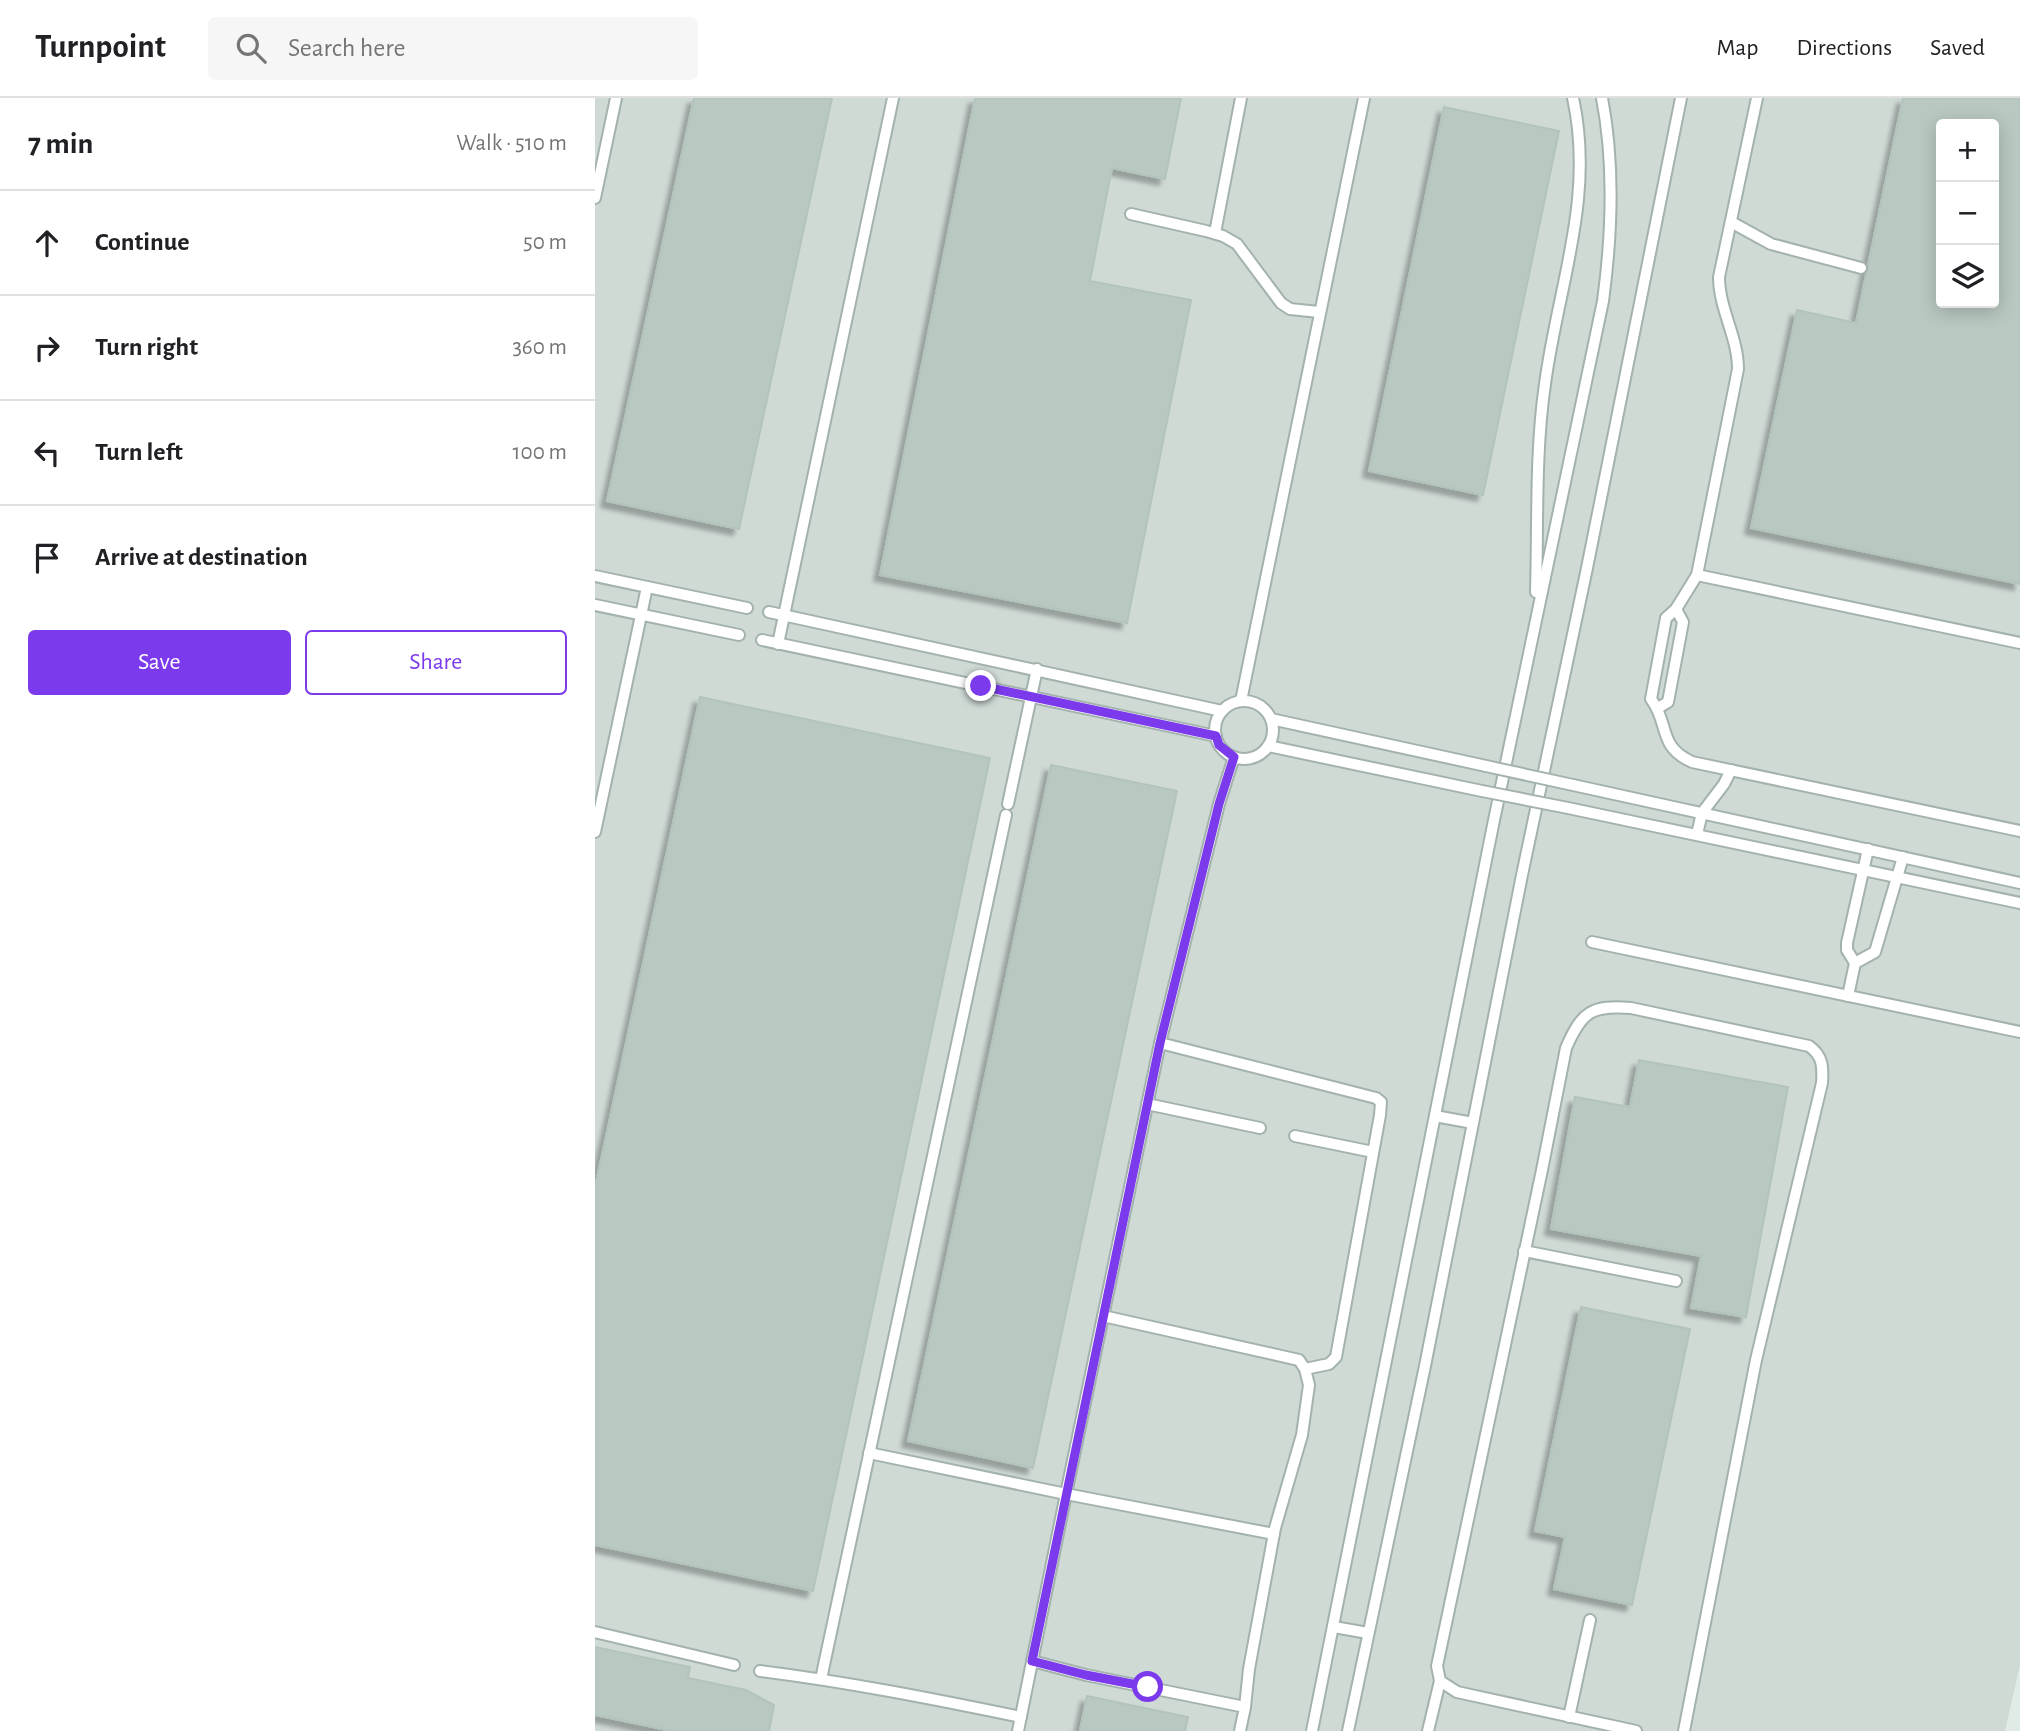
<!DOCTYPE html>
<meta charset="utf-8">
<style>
body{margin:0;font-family:"Alegreya Sans",sans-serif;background:#f6f6f6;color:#202124}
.controls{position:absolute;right:21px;top:21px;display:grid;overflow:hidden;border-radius:7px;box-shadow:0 4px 18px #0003}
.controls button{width:63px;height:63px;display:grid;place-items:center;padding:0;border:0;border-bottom:2px solid #e0e0e0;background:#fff;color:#202124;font:35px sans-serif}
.stop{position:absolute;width:21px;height:21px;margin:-16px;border:5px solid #7c3aed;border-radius:50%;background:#fff}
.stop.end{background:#7c3aed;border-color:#fff;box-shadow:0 2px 7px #0008}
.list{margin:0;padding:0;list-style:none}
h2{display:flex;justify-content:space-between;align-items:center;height:91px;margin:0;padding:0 28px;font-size:30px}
h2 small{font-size:23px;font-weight:400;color:#757577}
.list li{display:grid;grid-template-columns:46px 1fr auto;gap:21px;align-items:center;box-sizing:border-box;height:105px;padding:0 28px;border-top:2px solid #e0e0e0}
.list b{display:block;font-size:26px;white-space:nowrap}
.list em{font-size:23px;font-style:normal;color:#757577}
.actions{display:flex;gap:14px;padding:21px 28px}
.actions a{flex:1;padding:16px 0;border:2px solid #7c3aed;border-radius:7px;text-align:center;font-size:24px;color:#7c3aed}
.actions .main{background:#7c3aed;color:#fff}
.icon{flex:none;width:38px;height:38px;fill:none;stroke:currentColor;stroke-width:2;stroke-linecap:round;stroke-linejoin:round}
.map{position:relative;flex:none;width:1425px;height:1633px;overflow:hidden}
header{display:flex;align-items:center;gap:42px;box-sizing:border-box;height:98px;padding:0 35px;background:#fff;border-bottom:2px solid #e0e0e0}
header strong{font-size:33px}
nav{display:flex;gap:38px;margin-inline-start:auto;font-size:24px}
.search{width:490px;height:63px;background:#f6f6f6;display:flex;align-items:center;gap:18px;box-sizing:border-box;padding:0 24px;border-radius:7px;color:#757577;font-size:26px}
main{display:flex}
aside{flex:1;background:#fff}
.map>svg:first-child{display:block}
.built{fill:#cfdad5;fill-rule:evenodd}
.building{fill:#b9c8c1;stroke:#b3c4bc;stroke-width:2;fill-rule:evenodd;filter:url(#shadow)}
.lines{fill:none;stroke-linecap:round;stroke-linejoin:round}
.lane-casing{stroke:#a3b2ad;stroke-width:14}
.lane{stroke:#fff;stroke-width:10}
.lane-bridge-casing{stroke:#a3b2ad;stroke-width:14;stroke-linecap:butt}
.lane-bridge{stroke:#fff;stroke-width:10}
.route{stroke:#7c3aed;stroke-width:9}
</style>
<header>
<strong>Turnpoint</strong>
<div class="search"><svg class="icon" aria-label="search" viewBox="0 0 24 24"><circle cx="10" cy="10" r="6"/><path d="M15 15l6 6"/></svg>Search here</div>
<nav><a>Map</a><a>Directions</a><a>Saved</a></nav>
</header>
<main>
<aside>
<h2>7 min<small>Walk · 510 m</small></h2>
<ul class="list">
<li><svg class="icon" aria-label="ahead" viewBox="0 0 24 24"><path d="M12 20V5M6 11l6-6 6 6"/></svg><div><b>Continue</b></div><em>50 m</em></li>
<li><svg class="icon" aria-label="right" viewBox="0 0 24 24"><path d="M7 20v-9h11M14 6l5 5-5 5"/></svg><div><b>Turn right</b></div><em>360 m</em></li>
<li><svg class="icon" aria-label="left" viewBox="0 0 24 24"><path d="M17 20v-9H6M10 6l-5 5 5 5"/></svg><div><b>Turn left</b></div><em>100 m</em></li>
<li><svg class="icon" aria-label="arrive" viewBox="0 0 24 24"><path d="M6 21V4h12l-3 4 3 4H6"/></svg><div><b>Arrive at destination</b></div></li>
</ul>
<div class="actions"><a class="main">Save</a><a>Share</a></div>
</aside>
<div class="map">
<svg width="1425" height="1633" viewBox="0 0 1425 1633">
<defs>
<filter id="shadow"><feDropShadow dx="-6" dy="6" stdDeviation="2" flood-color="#0004"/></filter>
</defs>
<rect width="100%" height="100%" fill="#e0ebe6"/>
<!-- built -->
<path class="built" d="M0 0H1425V1567L1410 1633H0ZM1346 26H1399V205H1346Z"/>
<!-- building -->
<g class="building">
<path d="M99 0H237L144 431 12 403Z"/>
<path d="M380 0H586L570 81 517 70 495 183 596 202 532 525 285 477Z"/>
<path d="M1308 0H1425V486L1156 430 1202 212 1261 225ZM1346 26H1399V205H1346Z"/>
<path d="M849 9 964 33 888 397 774 373Z"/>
<path d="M105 599 395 660 218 1493 0 1447V1090Z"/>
<path d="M456 667 582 693 438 1370 313 1343Z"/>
<path d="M1044 962 1193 989 1151 1219 1096 1210 1106 1158 956 1131 980 999 1035 1009Z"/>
<path d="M986 1209 1095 1231 1037 1507 959 1491 970 1439 940 1433Z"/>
<path d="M0 1549 95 1569 93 1580 151 1592 179 1607 174 1633H77L0 1617Z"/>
<path d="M492 1598 593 1619 590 1633H485Z"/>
</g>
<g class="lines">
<defs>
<g id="lane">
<path d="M1162 0 1124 179C1124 211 1143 239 1143 271L1102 477 1081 511 1071 520 1056 601C1075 626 1062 648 1097 664L1425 733"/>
<path d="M0 100 21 0"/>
<path d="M536 116 611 133 628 138 642 146 686 205 695 211 724 214"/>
<path d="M1136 124 1176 146 1266 170"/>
<path d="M620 135 646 0"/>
<path d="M1102 477 1425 545"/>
<path d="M0 478 152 510"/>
<path d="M941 494C943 426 940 354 950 286 963 188 1000 100 978 0"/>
<path d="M0 507 144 537"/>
<path d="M174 514 627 613"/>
<path d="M167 542 621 638"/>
<path d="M183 546 298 0"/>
<path d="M646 603 769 0"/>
<circle cx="649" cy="632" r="29"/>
<path d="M1063 610 1073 604 1088 524 1081 511"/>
<path d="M676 621 891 668"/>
<path d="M673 648 887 693"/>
<path d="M978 687 1425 785"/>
<path d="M413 706 442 571"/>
<path d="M973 710 1425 805"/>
<path d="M0 734 52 489"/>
<path d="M1102 736 1107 715 1129 686 1136 672"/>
<path d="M997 844 1425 934"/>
<path d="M1260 865 1280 854 1308 759"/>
<path d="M1253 898 1260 865 1252 852V845L1273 751"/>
<path d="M565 945 781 1000 786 1004 785 1017 741 1259 734 1266 710 1271"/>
<path d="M552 1006 665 1030"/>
<path d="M840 1018 878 1025"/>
<path d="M700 1038 778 1054"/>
<path d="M929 1153 1081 1183"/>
<path d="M508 1218 704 1262 710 1271 714 1287 707 1337 680 1430 654 1571 650 1609"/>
<path d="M274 1355 471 1396 565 945 624 706 639 659"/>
<path d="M739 1529 773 1535"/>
<path d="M0 1534 139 1567"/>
<path d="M437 1563 491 1577 650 1609 645 1633"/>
<path d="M165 1573C253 1584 339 1601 426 1619"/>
<path d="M226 1581 411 717"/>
<path d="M974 1619 995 1522"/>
<path d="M423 1633 471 1396 679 1436"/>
<path d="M717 1633 898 727 1008 203C1017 136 1020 67 1007 0"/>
<path d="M753 1633 830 1268 927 777 992 470 1086 0"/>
<path d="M833 1633 845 1583"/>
<path d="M1041 1633 862 1594 845 1583 842 1568 947 1072 971 950C987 913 997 907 1036 910L1214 948C1228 958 1228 969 1227 985L1161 1262 1089 1633"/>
</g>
</defs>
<!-- lane casing -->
<use href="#lane" class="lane-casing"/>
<!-- lane -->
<use href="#lane" class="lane"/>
<defs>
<g id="lane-bridge">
<path d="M891 668 978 687"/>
<path d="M887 693 973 710"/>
</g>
</defs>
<!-- lane-bridge casing -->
<use href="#lane-bridge" class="lane-bridge-casing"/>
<!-- lane-bridge -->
<use href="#lane-bridge" class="lane-bridge"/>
</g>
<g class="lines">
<!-- route -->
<path class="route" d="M386 588 621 638 624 647 639 659 624 706 565 945 437 1563 491 1577 553 1589"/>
</g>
</svg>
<div class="controls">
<button>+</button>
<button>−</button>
<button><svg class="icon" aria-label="layers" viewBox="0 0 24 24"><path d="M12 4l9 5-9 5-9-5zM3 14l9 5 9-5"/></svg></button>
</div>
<div class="stop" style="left:553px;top:1589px"></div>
<div class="stop end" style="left:386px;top:588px"></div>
</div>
</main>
